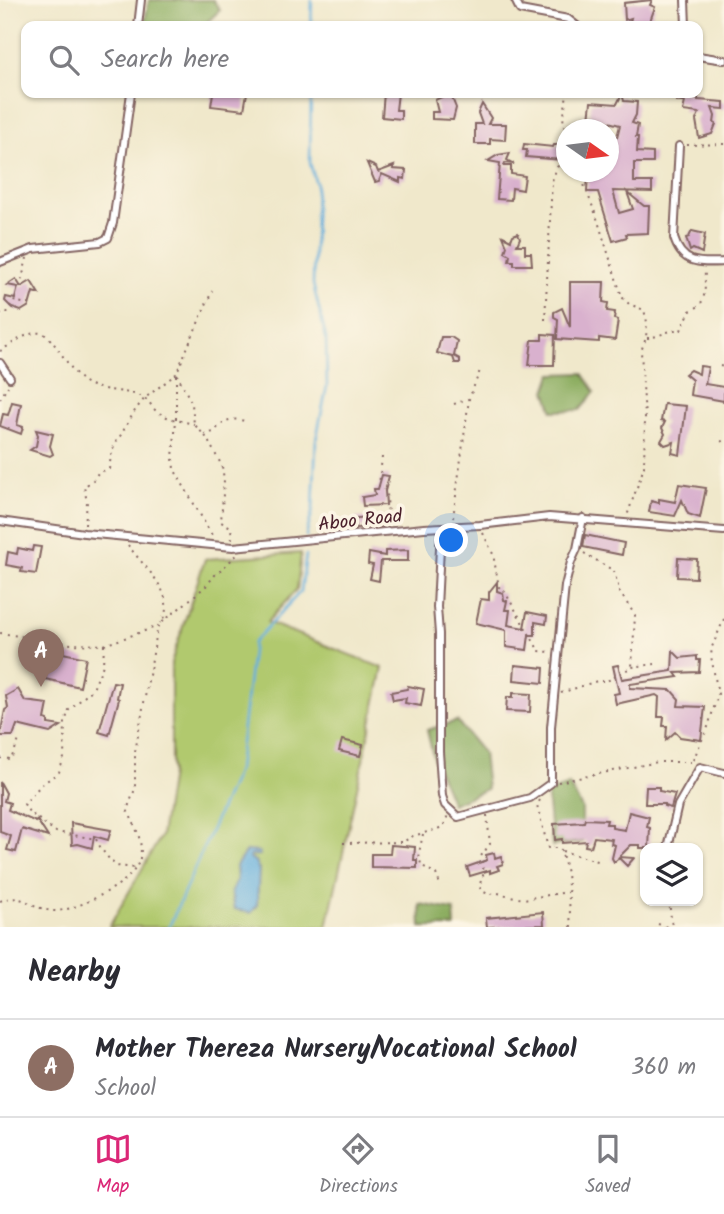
<!DOCTYPE html>
<style>
body{margin:0;font-family:Kalam,sans-serif;background:#f7f7f7;color:#2b2b33}
.controls{position:absolute;right:21px;bottom:21px;display:grid;overflow:hidden;border-radius:14px;box-shadow:0 2px 5px #0004}
.controls button{width:63px;height:63px;display:grid;place-items:center;padding:0;border:0;border-bottom:2px solid #e1e1e2;background:#fff;color:#2b2b33;font:35px sans-serif}
.compass{position:absolute;left:556px;top:119px;width:63px;height:63px;border-radius:50%;background:#fff;box-shadow:0 2px 5px #0004;rotate:104deg}
.you{position:absolute;left:452px;top:541px;width:24px;height:24px;margin:-18px;border:5px solid #fff;border-radius:50%;background:#1a73e8;box-shadow:0 0 0 10px #1a73e833}
.badge{display:grid;place-items:center;width:46px;height:46px;border-radius:50%;background:#db2777;color:#fff;font-size:23px;font-weight:700}
.pin{position:absolute;translate:-50% -58px;filter:drop-shadow(0 2px 4px #0008)}
.pin::after{content:'';position:absolute;top:37px;width:24px;height:21px;background:inherit;clip-path:polygon(0 0,100% 0,50% 100%)}
.list{margin:0;padding:0;list-style:none}
h2{display:flex;justify-content:space-between;align-items:center;height:91px;margin:0;padding:0 28px;font-size:30px}
h2 small{font-size:23px;font-weight:400;color:#7c7c81}
.list li{display:grid;grid-template-columns:46px 1fr auto;gap:21px;align-items:center;box-sizing:border-box;height:98px;padding:0 28px;border-top:2px solid #e1e1e2}
.list b{display:block;font-size:26px;white-space:nowrap}
.list p{margin:0;font-size:23px;white-space:nowrap;color:#7c7c81}
.list em{font-size:23px;font-style:normal;color:#7c7c81}
.icon{flex:none;width:38px;height:38px;fill:none;stroke:currentColor;stroke-width:2;stroke-linecap:round;stroke-linejoin:round}
.map{position:relative;flex:none;width:724px;height:927px;overflow:hidden}
.search{position:absolute;background:#fff;box-shadow:0 2px 5px #0004;left:21px;right:21px;top:21px;height:77px;display:flex;align-items:center;gap:18px;box-sizing:border-box;padding:0 24px;border-radius:14px;color:#7c7c81;font-size:26px}
.sheet{height:189px;background:#fff}
nav{display:flex;justify-content:space-around;align-items:center;box-sizing:border-box;height:98px;border-top:2px solid #e1e1e2;background:#fff;font-size:19px;color:#7c7c81}
nav a{display:grid;justify-items:center;gap:4px}
nav .on{color:#db2777}
.map>svg:first-child{display:block}
.green{fill:#b1c96e;stroke:#7e744c;stroke-width:2}
.forest{fill:#8cad61;stroke:#6b6646;stroke-width:2}
.water{fill:#64afdd;stroke:#576784;stroke-width:2}
.lines{fill:none;stroke-linecap:round;stroke-linejoin:round}
.stream{stroke:#64afdd;stroke-width:2.5}
.building{fill:#d9b1ce}
.minor-casing{stroke:#846563;stroke-width:10}
.path{stroke:#846563;stroke-width:2;stroke-dasharray:2 5;stroke-linecap:butt}
.minor{stroke:#fff;stroke-width:6}
.labels{text-anchor:middle;stroke-width:7;stroke-linejoin:round;paint-order:stroke}
.street-label{font-size:19px;fill:#4a1f2b;stroke:#fcf5e5}
</style>
<div class="map">
<svg width="724" height="927" viewBox="0 0 724 927">
<rect width="100%" height="100%" fill="#fcf5e5"/>
<filter id="ink" filterUnits="userSpaceOnUse"><feTurbulence type="fractalNoise" baseFrequency=".0143" numOctaves="2"/><feDisplacementMap in="SourceGraphic" scale="14" xChannelSelector="R" yChannelSelector="G"/><feConvolveMatrix kernelMatrix="1 2 1 2 8 2 1 2 1" color-interpolation-filters="sRGB"/></filter>
<filter id="wash" filterUnits="userSpaceOnUse"><feTurbulence type="fractalNoise" baseFrequency=".00686" numOctaves="4" result="noise"/><feDisplacementMap in="SourceGraphic" scale="28" xChannelSelector="R" yChannelSelector="G"/><feGaussianBlur stdDeviation="1.57" result="paint"/><feColorMatrix in="noise" values="0 0 0 0 0 0 0 0 0 0 0 0 0 0 0 0 0 1.4 0 .05"/><feComposite in="paint" operator="in"/></filter>
<g filter="url(#wash)">
<rect width="100%" height="100%" fill="#f0e8cb"/>
<!-- green -->
<path class="green" d="M301 553 297 589 267 622 383 668 327 927H109L161 836 171 774V663L205 559Z"/>
<!-- forest -->
<g class="forest">
<path d="M149 0H213L220 10 203 26H144Z"/>
<path d="M583 373 595 392 580 410 553 411 546 391 552 374Z"/>
<path d="M457 721 483 753 487 789 452 804 434 761 427 730Z"/>
<path d="M569 785 582 808V842L552 846 547 793Z"/>
<path d="M420 904 454 910 455 927H421Z"/>
</g>
<!-- water -->
<path class="water" d="M246 851 259 852 260 855 250 856V859L255 861 259 870 257 906 251 913 234 909 231 892 237 880 236 866Z"/>
<g class="lines">
<!-- stream -->
<g class="stream">
<path d="M311 26 312 0"/>
<path d="M306 536 313 509 316 440 327 386 326 338 313 284 316 184 310 163 311 93"/>
<path d="M169 927 238 769 253 643 301 591 306 555"/>
</g>
</g>
<g id="blocks">
<!-- building -->
<g class="building">
<path d="M652 0 650 5 655 7 650 21 663 23V26H629L631 18 625 20 624 3Z"/>
<path d="M213 93H247L244 110 211 106Z"/>
<path d="M384 93H398L396 110H401V119L382 117Z"/>
<path d="M450 93 456 108 453 120 432 119V112H438L435 100Z"/>
<path d="M676 93H698V100L724 102V109L712 108 715 116 714 123 716 124 712 134 699 138 696 120 699 113 683 111 685 102H676Z"/>
<path d="M622 94 624 101 637 102 636 115 632 123 638 125 636 137H638L637 152 653 153V163H634V182H652V192L613 191 619 213 633 209 627 192 644 206H649L648 233 626 234 627 237 613 241 598 192H587L588 172H608V137H617L620 125 597 119 595 129 588 128 591 102 617 104Z"/>
<path d="M482 104 491 118 488 124H506L505 140 490 139V144H475V124H482L478 113Z"/>
<path d="M524 144 553 147 554 145H564L562 160 526 157 527 150H523Z"/>
<path d="M510 153 507 160 514 164 505 163 504 166H511V174L525 176 523 190 512 188 511 200 497 199 500 163 488 161 498 155Z"/>
<path d="M367 163 376 167 378 172 394 166 393 169 406 170 405 179 400 178V182L382 174 379 181 375 182Z"/>
<path d="M692 231 705 234 702 253 693 249 690 251 686 238 689 237Z"/>
<path d="M518 233 520 238 517 245H525V253H531L532 265H514V261H509L510 255 505 252 507 246 503 236 511 240 513 235Z"/>
<path d="M16 279 21 287 31 281 39 294 33 292 29 306 21 311 12 308 5 301 6 297 15 299 18 287 7 285Z"/>
<path d="M570 282H604L603 302 608 303 607 311 615 312 614 319 618 320 615 340 599 338V342L557 339 558 319 554 317V312L562 308 570 327Z"/>
<path d="M542 334 555 335 554 365H529L532 340H542Z"/>
<path d="M441 337H451L457 341 454 356 460 359V363H455L453 357 437 353Z"/>
<path d="M700 366 708 367 705 384 724 387V401L690 395 692 380 685 374 690 370 699 374Z"/>
<path d="M12 402 21 404 17 425 23 427 21 434 0 426 3 414 8 415Z"/>
<path d="M664 404 686 406 680 455 672 453 674 442 665 445 661 441 665 434 662 428 665 422 661 421Z"/>
<path d="M36 430 53 434 50 446 53 454 50 456 30 450 36 446 38 435Z"/>
<path d="M382 475 389 476 385 491 386 505 363 506 362 497 375 495 374 489H378Z"/>
<path d="M679 484 706 488 700 518 688 514 682 500 675 516 649 512 651 501 659 503V499L675 502Z"/>
<path d="M384 517V526L356 528V518Z"/>
<path d="M585 535 624 543 622 555 583 547Z"/>
<path d="M33 546 41 547 36 574 21 572 22 568 6 565 8 552 17 554 18 548 32 551Z"/>
<path d="M408 550V561H381L379 581 370 579 373 565 368 564 369 553 385 556V551Z"/>
<path d="M678 558 697 559 696 578 677 577Z"/>
<path d="M497 582V591L503 593 504 600 507 601 505 610H510L508 625 524 628 527 612 547 616 546 624 535 622V635H529L527 650 506 647V630L476 623 481 599 489 600V592Z"/>
<path d="M32 641 64 648 63 653 86 658 80 687 45 679 49 658 30 653Z"/>
<path d="M673 651 680 658 697 656V660H700L699 672 675 673 678 677 630 684V688L671 690 679 699 678 706 705 707 701 740 680 737 675 732 666 740 667 726H663L664 717H658L659 697 656 695 616 704 614 694 619 693 613 666 618 665 622 679 672 671Z"/>
<path d="M515 665 544 668 543 683 514 680Z"/>
<path d="M113 682 120 683 117 698 119 699 109 735 99 732Z"/>
<path d="M408 686 424 689 421 706 405 703 406 698 393 700 391 692 407 689Z"/>
<path d="M18 689 25 701 48 704 45 719 48 720V724L61 726 50 733 17 725 13 736H0L5 710 8 708 6 696Z"/>
<path d="M513 693 531 694 530 712 506 711 507 697H513Z"/>
<path d="M342 740 363 745 360 756 339 751Z"/>
<path d="M0 782 6 793 4 801 10 803 8 810 36 822 37 820 48 837 22 829 16 852 7 850 11 836 0 832Z"/>
<path d="M646 787H659V791L675 794 671 808 664 806V804H645Z"/>
<path d="M629 812 649 817 647 827 650 828 649 848H640V845H631L619 857 634 858 627 866 619 858 614 862 612 858 615 845 611 844 612 839 594 837 591 847 585 846 586 841 562 843V839L555 840 554 824 584 822 585 819 607 820 606 824H612V828L625 830Z"/>
<path d="M71 823 111 830 108 840 94 836 92 848 78 844 72 845Z"/>
<path d="M391 845 415 847 414 860H417V868L371 867V854H390Z"/>
<path d="M494 853 495 858 501 856 503 864 497 866 499 870 490 873V870L470 876 467 867 487 860 486 855Z"/>
<path d="M543 912 544 925 487 927 486 918Z"/>
</g>
</g>
</g>
<g filter="url(#ink)">
<use href="#blocks" fill-opacity="0" stroke="#846563" stroke-width="2"/>
<g class="lines">
<defs>
<g id="minor">
<path d="M515 0 520 10 568 19 577 26"/>
<path d="M685 0 686 26"/>
<path d="M138 26 141 0"/>
<path d="M698 56 724 60"/>
<path d="M679 146 674 238C682 265 700 263 724 262"/>
<path d="M0 262 33 249 100 242 108 238 113 223 131 93"/>
<path d="M0 363 10 378"/>
<path d="M0 521 84 533 233 547 424 528 480 525 549 517 724 531"/>
<path d="M441 528 437 607 439 634V752L442 796 445 805 458 817 530 798 551 783V727L565 586 571 562 577 549 583 518"/>
<path d="M668 848 678 805 700 767 724 773"/>
</g>
</defs>
<!-- minor casing -->
<use href="#minor" class="minor-casing"/>
<!-- path -->
<g class="path">
<path d="M566 134 563 122 567 93"/>
<path d="M687 145 724 144"/>
<path d="M579 172 596 215 622 297 629 304 644 310 647 322 646 338 641 351 645 418 644 467 627 516"/>
<path d="M20 287 27 258"/>
<path d="M0 314 7 313 13 301 32 305"/>
<path d="M545 320 552 181 557 167 566 159"/>
<path d="M647 338C660 337 668 329 681 330L690 311C709 304 704 287 705 269"/>
<path d="M0 351C11 345 31 328 44 334 54 339 69 369 82 380 98 393 125 389 143 397 148 400 151 405 154 409 165 419 181 421 194 424"/>
<path d="M720 366 724 367"/>
<path d="M177 374 192 404 194 424 206 437 222 466 224 480 221 522 231 527 232 541"/>
<path d="M176 375V420L173 458 174 469 213 537"/>
<path d="M0 399 8 386"/>
<path d="M454 404 468 399"/>
<path d="M204 434 214 432C223 421 229 417 245 421"/>
<path d="M721 441 724 442"/>
<path d="M382 457 379 486 387 491 388 523"/>
<path d="M453 518 469 399 481 368"/>
<path d="M85 525 87 502 84 487 93 480 98 473 109 469 112 450 136 409 145 398 176 374 212 291"/>
<path d="M483 533 493 554 499 587 505 592 539 651 550 652"/>
<path d="M128 545C143 567 181 596 160 623"/>
<path d="M584 553 614 571 620 593 635 615 632 667"/>
<path d="M0 633 71 644 104 645 156 627"/>
<path d="M104 645 103 665 93 689 69 710 65 722 64 758 59 772 41 785 24 804 29 812 56 832 96 839C101 850 108 858 116 866L136 868"/>
<path d="M561 693 597 681H607L632 667 655 664"/>
<path d="M0 758 11 759 20 738"/>
<path d="M693 760 708 727 718 694 711 656 712 647 724 619"/>
<path d="M558 782 658 762H693"/>
<path d="M540 800 537 805 548 848H559L561 850 567 873 571 927"/>
<path d="M487 815 490 844 481 856 484 873 479 886 482 891 488 894 498 893 523 899 568 892"/>
<path d="M423 834 419 853 421 865 436 874 441 887"/>
<path d="M343 843 403 842 413 836 438 829 444 825 448 815"/>
<path d="M562 851 601 862"/>
<path d="M0 901C25 891 34 912 57 911 73 909 90 901 103 894 146 871 150 851 127 810L135 789V752L158 626 206 586 215 575 239 553"/>
<path d="M669 901 672 927"/>
<path d="M658 924 667 927"/>
</g>
<!-- minor -->
<use href="#minor" class="minor"/>
</g>
</g>
<g class="labels">
<!-- street labels -->
<g class="street-label">
<text transform="translate(360 519) rotate(-6)" y="7">Aboo Road</text>
</g>
</g>
</svg>
<div class="controls">
<button><svg class="icon" aria-label="layers" viewBox="0 0 24 24"><path d="M12 4l9 5-9 5-9-5zM3 14l9 5 9-5"/></svg></button>
</div>
<svg class="compass" viewBox="-18 -18 36 36"><path d="M0-13l5 13h-10z" fill="#e53935"/><path d="M0 13l5-13h-10z" fill="#7c7c81"/></svg>
<div class="you"></div>
<div class="pin badge" style="left:41px;top:687px;background:#8d6e63">A</div>
<div class="search"><svg class="icon" aria-label="search" viewBox="0 0 24 24"><circle cx="10" cy="10" r="6"/><path d="M15 15l6 6"/></svg>Search here</div>
</div>
<section class="sheet">
<h2>Nearby<small></small></h2>
<ul class="list">
<li><span class="badge" style="background:#8d6e63">A</span><div><b>Mother Thereza Nursery/Vocational School</b><p>School</p></div><em>360 m</em></li>
</ul>
</section>
<nav>
<a class="on"><svg class="icon" aria-label="map" viewBox="0 0 24 24"><path d="M3 6l6-2 6 2 6-2v14l-6 2-6-2-6 2zM9 4v14M15 6v14"/></svg>Map</a>
<a><svg class="icon" aria-label="directions" viewBox="0 0 24 24"><path d="M12 3l9 9-9 9-9-9zM9 14v-3h6M13 9l2 2-2 2"/></svg>Directions</a>
<a><svg class="icon" aria-label="saved" viewBox="0 0 24 24"><path d="M7 4h10v16l-5-4-5 4z"/></svg>Saved</a>
</nav>
